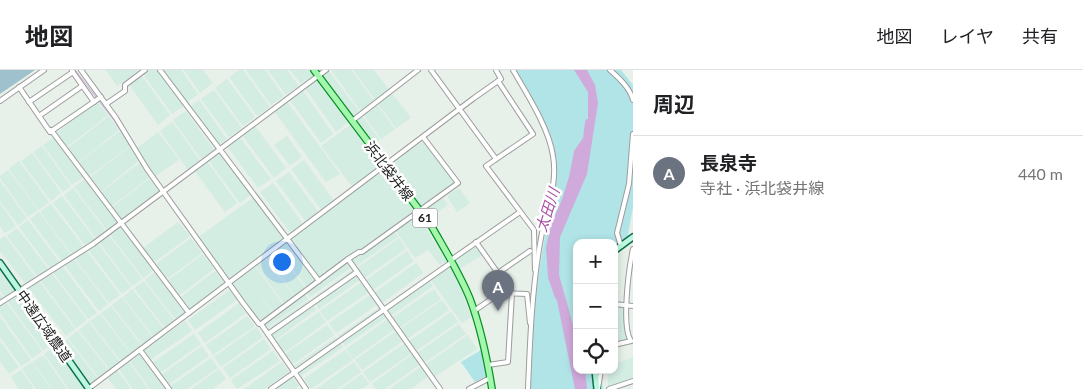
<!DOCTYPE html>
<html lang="ja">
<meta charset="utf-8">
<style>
body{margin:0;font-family:Lato,"Noto Sans JP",sans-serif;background:#f6f6f6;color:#202124}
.controls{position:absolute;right:15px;bottom:15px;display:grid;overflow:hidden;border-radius:10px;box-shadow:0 2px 8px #0003}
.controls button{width:45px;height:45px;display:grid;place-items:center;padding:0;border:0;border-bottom:1px solid #e0e0e0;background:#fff;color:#202124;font:25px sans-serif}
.you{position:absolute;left:281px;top:191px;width:18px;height:18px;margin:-12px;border:4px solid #fff;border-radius:50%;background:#1a73e8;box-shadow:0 0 0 8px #1a73e833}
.badge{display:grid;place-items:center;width:32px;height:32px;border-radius:50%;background:#1a73e8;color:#fff;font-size:16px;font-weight:700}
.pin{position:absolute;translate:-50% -41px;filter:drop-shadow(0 1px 2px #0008)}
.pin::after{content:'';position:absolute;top:26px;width:18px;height:15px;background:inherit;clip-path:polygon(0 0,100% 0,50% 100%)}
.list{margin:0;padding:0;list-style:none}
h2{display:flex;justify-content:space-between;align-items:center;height:65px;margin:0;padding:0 20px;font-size:21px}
h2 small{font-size:16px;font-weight:400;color:#757577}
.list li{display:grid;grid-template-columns:32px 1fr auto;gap:15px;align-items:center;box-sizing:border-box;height:75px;padding:0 20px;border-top:1px solid #e0e0e0}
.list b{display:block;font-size:19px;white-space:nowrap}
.list p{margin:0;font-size:16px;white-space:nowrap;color:#757577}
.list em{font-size:16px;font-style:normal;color:#757577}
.icon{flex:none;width:28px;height:28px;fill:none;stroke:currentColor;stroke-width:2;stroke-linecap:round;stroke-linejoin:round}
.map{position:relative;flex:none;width:633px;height:319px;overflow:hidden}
header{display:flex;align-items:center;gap:30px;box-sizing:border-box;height:70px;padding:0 25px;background:#fff;border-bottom:1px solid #e0e0e0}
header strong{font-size:24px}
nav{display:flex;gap:28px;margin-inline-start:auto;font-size:18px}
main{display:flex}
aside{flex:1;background:#fff}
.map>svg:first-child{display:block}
.farmland{fill:#d3ede3}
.grass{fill:#b0e4e7}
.forest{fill:#9ec1cd}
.water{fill:#d0aadb}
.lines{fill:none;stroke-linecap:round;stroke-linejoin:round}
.stream{stroke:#d0aadb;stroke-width:1}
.river{stroke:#d0aadb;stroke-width:6}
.street-casing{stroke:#9d9d9d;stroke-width:6}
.secondary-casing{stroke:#0b724f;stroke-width:8}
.primary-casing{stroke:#099326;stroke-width:8}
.street{stroke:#fff;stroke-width:4}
.secondary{stroke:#bef6e0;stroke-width:5}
.primary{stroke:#a5f7ae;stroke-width:5.5}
.labels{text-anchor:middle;stroke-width:5;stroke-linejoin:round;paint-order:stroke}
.shield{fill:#fff;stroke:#636363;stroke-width:1}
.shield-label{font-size:12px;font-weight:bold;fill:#202020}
.street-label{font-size:14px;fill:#202020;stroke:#fff}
.water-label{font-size:15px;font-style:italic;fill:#ab51a6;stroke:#fff}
</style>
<header>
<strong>地図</strong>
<nav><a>地図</a><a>レイヤ</a><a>共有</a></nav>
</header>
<main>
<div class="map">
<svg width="633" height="319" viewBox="0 0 633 319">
<rect width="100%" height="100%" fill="#e7f0e9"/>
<!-- farmland -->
<g class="farmland">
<path d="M106 0H141L117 16Z"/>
<path d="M148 0H160L185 35 172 44 143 4Z"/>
<path d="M161 0H181L198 24 186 33Z"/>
<path d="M184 0H203L213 13 200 23Z"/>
<path d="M239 0H243L270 37 257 46 229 7Z"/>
<path d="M246 0H265L284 26 271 35Z"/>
<path d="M268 0H287L299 16 286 25Z"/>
<path d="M290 0H310L314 5 301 14Z"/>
<path d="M331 0H351L395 59 381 69Z"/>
<path d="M353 0H374L411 48 396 58Z"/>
<path d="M329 1 380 70 369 78 349 52 336 62 305 18Z"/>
<path d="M141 5 170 45 158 55 128 13Z"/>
<path d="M227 9 255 47 243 56 215 18Z"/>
<path d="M214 20 242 58 229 67 201 29Z"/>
<path d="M303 21 333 64 321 73 290 30Z"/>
<path d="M199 30 227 69 215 78 187 40Z"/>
<path d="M97 31 108 45 64 79 54 65Z"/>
<path d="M287 32 340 104 326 112 274 41Z"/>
<path d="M186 41 214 80 201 89 173 50Z"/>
<path d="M109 46 119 60 76 94 65 80Z"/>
<path d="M172 52 200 90 188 100 160 61Z"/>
<path d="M350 55 416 141 375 171 393 159 398 167 356 196 350 188 352 197 310 227 305 220 296 227 266 187 276 179 306 219 307 218 278 179 287 172 317 211 321 209 288 169 254 195 284 236 274 243 243 203 273 243 259 253 230 213 231 211 197 168 258 124 289 167 307 153 276 111 289 102 320 144 354 119 321 76Z"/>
<path d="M255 56 286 98 274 108 242 65Z"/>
<path d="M120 61 131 75 87 108 77 94Z"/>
<path d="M158 62 179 90 154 107 137 78Z"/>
<path d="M239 66 271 109 258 118 227 76Z"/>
<path d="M287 66 302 87 290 96 274 75Z"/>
<path d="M54 67 83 107 72 115 43 75Z"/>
<path d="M426 70 458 113 419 140 388 94Z"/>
<path d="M132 75 141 89 99 123 88 109Z"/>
<path d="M42 76 71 116 63 122 33 82Z"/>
<path d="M221 81 252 124 240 133 209 91Z"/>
<path d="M32 83 61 123 51 131 21 91Z"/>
<path d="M206 90 237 133 225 142 194 100Z"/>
<path d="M304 90 335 132 322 141 291 99Z"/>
<path d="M19 91 49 132 39 140 9 99Z"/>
<path d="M142 91 152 106 110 137 100 123Z"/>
<path d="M8 100 38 140 28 147 0 108V106Z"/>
<path d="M152 107 163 121 122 152 111 138Z"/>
<path d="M85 109 154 200 143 208 74 117Z"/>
<path d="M0 111 27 148 18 155 0 131Z"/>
<path d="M273 113 304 155 291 164 260 122Z"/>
<path d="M73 118 142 209 132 216 64 125Z"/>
<path d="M459 118 470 133 457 142 448 128V125Z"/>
<path d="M62 126 131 217 122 224 53 133Z"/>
<path d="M442 127 448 135 429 148 423 141Z"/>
<path d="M0 133 16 156 5 163 0 156Z"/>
<path d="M51 134 120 225 109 233 40 142Z"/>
<path d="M39 142 108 234 99 241 30 149Z"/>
<path d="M418 145 446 191 440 195 428 180 415 188 395 160Z"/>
<path d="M28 150 97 243 88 249 19 157Z"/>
<path d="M178 152 190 166 152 194 141 180Z"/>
<path d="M17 158 87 250 76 258 7 166Z"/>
<path d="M5 166 75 259 66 266 0 181V169Z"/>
<path d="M191 168 202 183 164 211 153 196Z"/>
<path d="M399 168 406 179 364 208 357 198Z"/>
<path d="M476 172 483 185 459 199 455 189Z"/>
<path d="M407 181 414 191 373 220 366 210Z"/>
<path d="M203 184 214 199 177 227 166 212Z"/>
<path d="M265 188 296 228 304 222 308 229 266 258 263 253 286 236 255 195Z"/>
<path d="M416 193 423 203 382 233 375 222Z"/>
<path d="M448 194 460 216 471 247 462 253 430 209Z"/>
<path d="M353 199 361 209 319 239 312 229Z"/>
<path d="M0 201 52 274 43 280 0 221Z"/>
<path d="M215 201 226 215 189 243 178 229Z"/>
<path d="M155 202 186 242 176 250 145 210Z"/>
<path d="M426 206 433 216 391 246 384 236Z"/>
<path d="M144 211 175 251 165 258 134 218Z"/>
<path d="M362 212 369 222 327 251 320 241Z"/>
<path d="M132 219 164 259 154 267 123 227Z"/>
<path d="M434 219 441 229 399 258 392 248Z"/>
<path d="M230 220 237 230 195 260 188 250Z"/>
<path d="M0 224 42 281 32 288 0 243Z"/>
<path d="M371 224 378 234 336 263 329 253Z"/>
<path d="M122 227 153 268 143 275 112 235Z"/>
<path d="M309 230 316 240 274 271 267 259Z"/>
<path d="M442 230 449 240 407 269 400 259Z"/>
<path d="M239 233 246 243 205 273 198 263Z"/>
<path d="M614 234 627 235 630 271 614 275V251H620L614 250Z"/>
<path d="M111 236 142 276 132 284 101 243Z"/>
<path d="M380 237 387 247 345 276 338 266Z"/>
<path d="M319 242 326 252 284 283 276 271Z"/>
<path d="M451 242 458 252 416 281 409 271Z"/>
<path d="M100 244 131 284 121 291 90 251Z"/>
<path d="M247 246 255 256 213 285 206 275Z"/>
<path d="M0 247 31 290 21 296 0 267Z"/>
<path d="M388 249 395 259 353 289 346 279Z"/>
<path d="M185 251 192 261 150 290 143 280Z"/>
<path d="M89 252 120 292 110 300 79 260Z"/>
<path d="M459 254 466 264 424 293 417 283Z"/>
<path d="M327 255 334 265 293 294 285 284Z"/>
<path d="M256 257 263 267 221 297 214 287Z"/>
<path d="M78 261 109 301 99 308 68 268Z"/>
<path d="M396 261 403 271 362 300 355 290Z"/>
<path d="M194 264 201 274 160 303 152 293Z"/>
<path d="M468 265 477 279 434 307 426 294Z"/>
<path d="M336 267 343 277 301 306 294 296Z"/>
<path d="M67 269 98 309 88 317 57 277Z"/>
<path d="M264 269 271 279 230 308 223 298Z"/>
<path d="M0 271 19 297 9 304 0 291Z"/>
<path d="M405 273 412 283 370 312 363 302Z"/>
<path d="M202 276 209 286 168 315 161 305Z"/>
<path d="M54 277 84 318 83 319H69L44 284Z"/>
<path d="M345 280 353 290 311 319 304 309Z"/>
<path d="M273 281 280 291 237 319 231 310Z"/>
<path d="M140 284 165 319H150L130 291Z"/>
<path d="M413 284 421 294 385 319H376L372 314Z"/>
<path d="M43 285 67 319H52L33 292Z"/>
<path d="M633 287V309L608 319V300H614V294Z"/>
<path d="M211 288 218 298 187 319H171L169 317Z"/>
<path d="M32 292 51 319H36L22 299Z"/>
<path d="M129 292 148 319H133L119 299Z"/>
<path d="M282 292 289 302 265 319H244Z"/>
<path d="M354 292 361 302 337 319H316Z"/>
<path d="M422 296 429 306 411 319H389Z"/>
<path d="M219 299 226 309 213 319H191Z"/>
<path d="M21 300 34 319H19L11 307Z"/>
<path d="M117 300 131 319H116L107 307Z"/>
<path d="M362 304 369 314 362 319H340Z"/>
<path d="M292 306 299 316 295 319H273Z"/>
</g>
<!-- grass -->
<g class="grass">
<path d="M512 0H621L633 15V137L627 170 614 186V173H577V300H601L603 319H528L535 226 555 106 552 78 538 45Z"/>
<path d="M481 280 487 306 475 312 461 292Z"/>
</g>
<!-- forest -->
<path class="forest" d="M0 0H35L0 24Z"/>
<!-- water -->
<path class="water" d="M574 0H587L595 15 598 33 587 104 560 167 559 205 577 269V300H585L587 319H575L550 196 549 178 554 156 565 130 574 100 576 87 579 78 583 75 588 57V22Z"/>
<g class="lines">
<!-- stream -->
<g class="stream">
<path d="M75 0 96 27"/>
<path d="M99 31 114 50 132 79"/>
</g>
<!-- river -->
<path class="river" d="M558 227 551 207 549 178 554 156 565 130 572 107 577 82 586 69 588 52"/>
<defs>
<g id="street">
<path d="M81 0 116 48 147 99 243 233 259 254H261L306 319"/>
<path d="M160 0 319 211"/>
<path d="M431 0 496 89"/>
<path d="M513 0C527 24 549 58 553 86 558 115 546 140 541 168 532 217 530 269 528 319"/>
<path d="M610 0C619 8 630 18 633 30"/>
<path d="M72 1 94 32"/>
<path d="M498 11 533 64 486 96 534 160 535 200"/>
<path d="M19 17 50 62 101 27"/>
<path d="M0 31 44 0"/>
<path d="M29 32 73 2"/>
<path d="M106 34 125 21V15L145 0"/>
<path d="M39 46 82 16"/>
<path d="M352 51 418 0"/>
<path d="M51 60 189 243"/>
<path d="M476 172 512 223 508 292 488 295"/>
<path d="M621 176 617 163 629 114 633 64"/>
<path d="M348 189 440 319"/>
<path d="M451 190 520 142"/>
<path d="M498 203 530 181"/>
<path d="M0 233 93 174 326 0"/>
<path d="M614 234 633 236"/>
<path d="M474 241 500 223 527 224 530 253"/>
<path d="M261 254 348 189 359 182H362L458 113 423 67"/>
<path d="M268 264 357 202"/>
<path d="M631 271C621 256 629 197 633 179"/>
<path d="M614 275 631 271"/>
<path d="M140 280 169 319"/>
<path d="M88 319 474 28 501 9 496 0"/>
<path d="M271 319 452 192"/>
<path d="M469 319 490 308"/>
<path d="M598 319 601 300"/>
<path d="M609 319 633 311"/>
</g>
<g id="secondary">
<path d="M614 181 633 167"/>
<path d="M0 193 89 319"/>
<path d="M595 300 597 319"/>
</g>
<path id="primary" d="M314 0 432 157C445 180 460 204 470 229 481 258 487 288 492 319"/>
</defs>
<!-- street casing -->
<use href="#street" class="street-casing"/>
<!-- secondary casing -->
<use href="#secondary" class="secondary-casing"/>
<!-- primary casing -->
<use href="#primary" class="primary-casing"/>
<!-- street -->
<use href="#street" class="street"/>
<!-- secondary -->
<use href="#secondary" class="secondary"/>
<!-- primary -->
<use href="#primary" class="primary"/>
</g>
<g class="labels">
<!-- shield labels -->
<rect class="shield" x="412.5" y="138.5" width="25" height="19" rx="4"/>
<g class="shield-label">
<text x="425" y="152">61</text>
</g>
<!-- street labels -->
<g class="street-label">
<text transform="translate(389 101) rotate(53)" y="5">浜北袋井線</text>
<text transform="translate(44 256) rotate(55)" y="5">中遠広域農道</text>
</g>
<!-- water labels -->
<g class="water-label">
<text transform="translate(548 140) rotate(-72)" y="5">太田川</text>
</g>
</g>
</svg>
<div class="controls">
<button>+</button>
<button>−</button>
<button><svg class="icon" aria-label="locate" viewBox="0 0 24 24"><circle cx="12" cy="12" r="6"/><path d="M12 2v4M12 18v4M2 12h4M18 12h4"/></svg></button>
</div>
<div class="you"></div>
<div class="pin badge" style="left:498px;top:241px;background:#6b7280">A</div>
</div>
<aside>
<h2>周辺<small></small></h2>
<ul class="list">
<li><span class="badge" style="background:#6b7280">A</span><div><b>長泉寺</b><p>寺社 · 浜北袋井線</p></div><em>440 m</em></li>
</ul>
</aside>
</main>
